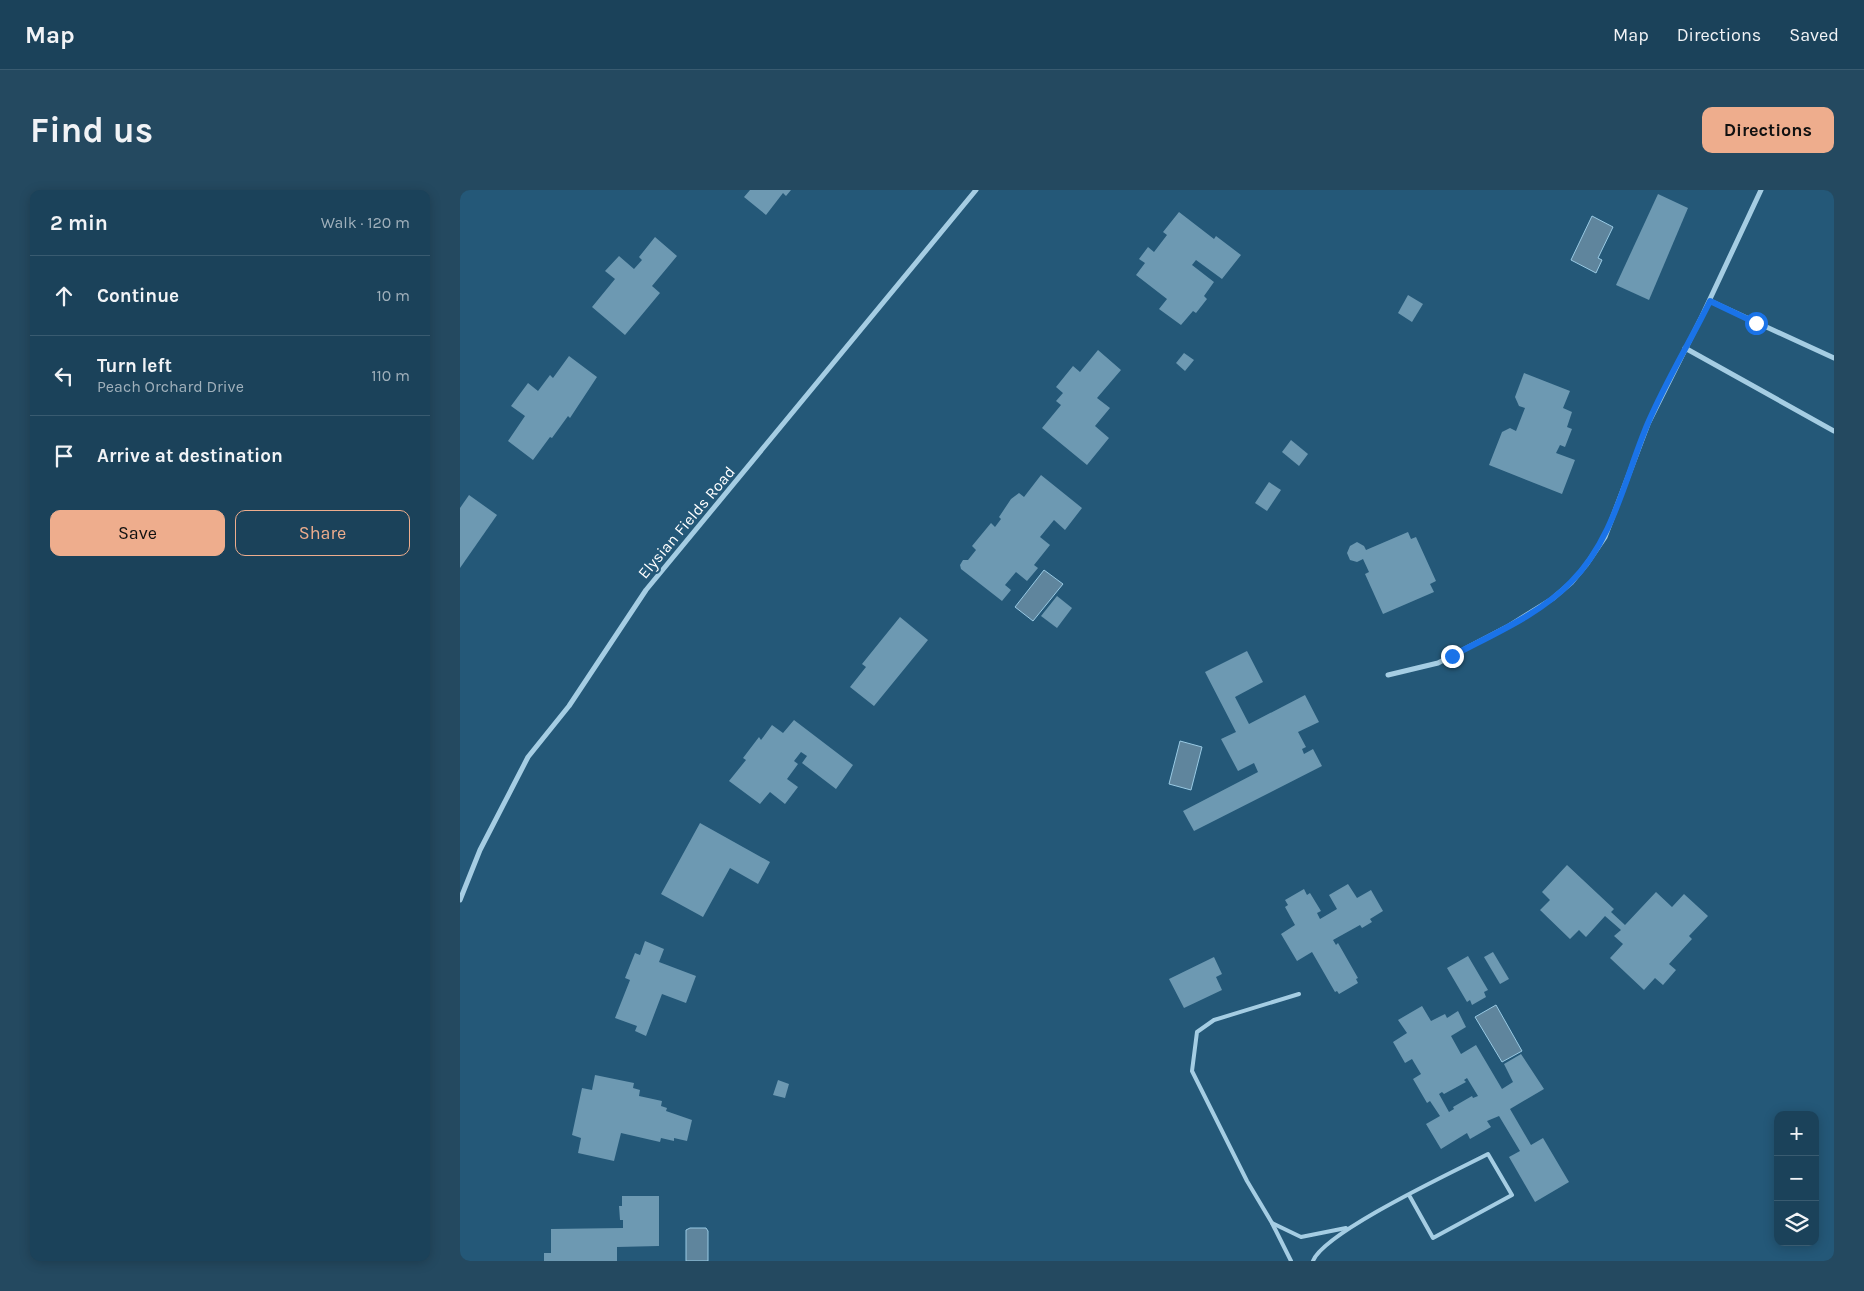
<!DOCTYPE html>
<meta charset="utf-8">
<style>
body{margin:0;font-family:Karla,sans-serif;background:#244960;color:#f1f3f6}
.controls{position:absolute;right:15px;bottom:15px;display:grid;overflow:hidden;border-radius:10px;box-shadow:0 2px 12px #0003}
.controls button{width:45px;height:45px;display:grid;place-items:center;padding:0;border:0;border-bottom:1px solid #395b70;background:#1b425a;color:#f1f3f6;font:25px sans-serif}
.stop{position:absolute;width:15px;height:15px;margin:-11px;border:4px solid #1a73e8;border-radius:50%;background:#fff}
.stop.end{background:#1a73e8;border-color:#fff;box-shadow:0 1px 5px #0008}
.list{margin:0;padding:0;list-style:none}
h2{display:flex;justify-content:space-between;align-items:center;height:65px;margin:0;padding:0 20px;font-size:21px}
h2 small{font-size:16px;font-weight:400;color:#a0b0bb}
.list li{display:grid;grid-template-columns:32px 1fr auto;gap:15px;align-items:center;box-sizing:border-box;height:80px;padding:0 20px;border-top:1px solid #395b70}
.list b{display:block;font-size:19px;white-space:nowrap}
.list p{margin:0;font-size:16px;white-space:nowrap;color:#a0b0bb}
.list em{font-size:16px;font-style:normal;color:#a0b0bb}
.actions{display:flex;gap:10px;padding:15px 20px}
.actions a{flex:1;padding:11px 0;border:1px solid #eead8d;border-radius:10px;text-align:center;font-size:18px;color:#eead8d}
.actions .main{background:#eead8d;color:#111}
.icon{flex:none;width:28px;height:28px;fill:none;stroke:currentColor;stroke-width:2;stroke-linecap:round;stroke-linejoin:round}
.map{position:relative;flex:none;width:1374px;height:1071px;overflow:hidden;border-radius:10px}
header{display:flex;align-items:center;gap:30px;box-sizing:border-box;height:70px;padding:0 25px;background:#1b425a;border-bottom:1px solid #395b70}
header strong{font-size:24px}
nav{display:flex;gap:28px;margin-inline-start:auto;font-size:18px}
.intro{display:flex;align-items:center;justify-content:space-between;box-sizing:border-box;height:120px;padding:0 30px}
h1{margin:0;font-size:35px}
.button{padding:12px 22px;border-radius:10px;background:#eead8d;color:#111;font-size:18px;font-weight:700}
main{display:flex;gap:30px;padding:0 30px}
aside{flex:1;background:#1b425a;border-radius:10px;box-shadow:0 2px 12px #0003}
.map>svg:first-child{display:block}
.water{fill:#5f859d;stroke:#99cae4}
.building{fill:#6d99b2;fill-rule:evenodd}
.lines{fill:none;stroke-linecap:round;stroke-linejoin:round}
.lane{stroke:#a5cde3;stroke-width:4}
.street{stroke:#a5cde3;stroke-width:5}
.route{stroke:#1a73e8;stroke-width:6}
.labels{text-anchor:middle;stroke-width:4.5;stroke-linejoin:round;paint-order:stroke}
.street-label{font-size:16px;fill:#fff;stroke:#245878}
</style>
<header>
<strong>Map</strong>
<nav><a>Map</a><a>Directions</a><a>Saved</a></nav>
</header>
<div class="intro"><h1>Find us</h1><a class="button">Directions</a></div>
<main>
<aside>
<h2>2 min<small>Walk · 120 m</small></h2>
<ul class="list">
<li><svg class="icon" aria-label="ahead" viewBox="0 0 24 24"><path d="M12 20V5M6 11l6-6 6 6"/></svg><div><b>Continue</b></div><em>10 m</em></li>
<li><svg class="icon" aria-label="left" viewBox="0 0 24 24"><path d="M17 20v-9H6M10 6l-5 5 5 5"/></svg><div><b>Turn left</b><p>Peach Orchard Drive</p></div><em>110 m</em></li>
<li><svg class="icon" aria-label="arrive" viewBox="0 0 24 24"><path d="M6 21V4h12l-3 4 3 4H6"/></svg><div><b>Arrive at destination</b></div></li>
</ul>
<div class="actions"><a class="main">Save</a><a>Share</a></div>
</aside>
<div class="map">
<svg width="1374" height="1071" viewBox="0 0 1374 1071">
<rect width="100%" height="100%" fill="#245878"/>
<!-- water -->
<g class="water">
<path d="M1132 26 1153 37 1138 68 1142 70 1136 83 1111 70Z"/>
<path d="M584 380 603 394 573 431 555 417Z"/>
<path d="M720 551 742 557 731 600 709 594Z"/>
<path d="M1036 815 1062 861 1042 872 1015 827Z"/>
<path d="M230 1038H246L248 1041V1071H226V1040Z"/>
</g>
<!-- building -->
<g class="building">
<path d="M290 0H331L326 6 323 3 306 25 284 7Z"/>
<path d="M1198 4 1228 18 1189 110 1156 95Z"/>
<path d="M719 22 754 49 756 46 781 65 762 89 736 70 732 75 754 92 744 106 747 109 736 123 733 121 721 135 699 119 707 109 676 85 685 73 679 69 688 57 694 62 707 45 703 42Z"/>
<path d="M195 47 217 66 192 96 200 103 165 145 132 117 155 89 145 81 159 66 174 79 182 70 179 67Z"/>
<path d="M948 105 963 114 952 132 938 123Z"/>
<path d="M638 160 661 180 637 208 650 218 635 236 649 248 627 275 582 238 601 215 596 211 603 203 596 197 613 176 620 182Z"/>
<path d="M724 163 734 170 725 181 716 173Z"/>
<path d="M109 166 137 187 110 228 108 226 92 248 90 247 73 270 48 251 65 226 51 216 68 193 78 201 90 185 93 188Z"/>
<path d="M1064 183 1110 201 1103 218 1112 222 1107 237 1112 239 1105 257 1100 255 1096 263 1115 270 1102 304 1029 275 1042 242 1050 238 1056 241 1065 218 1059 216 1055 207Z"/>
<path d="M831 250 848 264 839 276 822 262Z"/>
<path d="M581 285 622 318 605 340 594 330 580 347 590 355 574 375 578 378 567 391 556 382 545 395 551 400 542 411 501 379 500 375 503 370H508L516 360 512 356 531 333 535 337 541 329 539 327 551 309 559 303 564 307Z"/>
<path d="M809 292 821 300 807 321 795 313Z"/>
<path d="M9 305 37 325 0 378V318Z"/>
<path d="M948 342 951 349 956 347 976 391 970 394 974 402 923 424 905 384 909 382 903 369 897 372 890 370 887 363 890 356 897 352 904 356 906 360Z"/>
<path d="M597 406 612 418 597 438 581 426Z"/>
<path d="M440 427 468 450 414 516 390 497 406 477 402 474Z"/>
<path d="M787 461 803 492 775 507 789 534 845 505 859 532 838 542 846 557 842 559 844 564 853 559 862 576 734 641 723 621 798 582 794 573 778 581 761 549 776 542 745 482Z"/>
<path d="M334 530 393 575 376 599 342 573 347 566 341 562 334 571 338 574 327 589 338 597 325 614 310 602 300 614 269 591 286 570 283 568 299 547 301 550 312 535 323 543Z"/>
<path d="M240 633 310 672 298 694 270 678 243 727 201 704Z"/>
<path d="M1107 675 1154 719 1151 722 1165 735 1196 702 1212 717 1224 704 1248 726 1229 746 1232 749 1209 774 1216 780 1203 795 1195 788 1184 800 1150 768 1163 754 1154 746 1161 740 1145 726 1126 747 1119 740 1110 749 1080 720 1090 710 1082 702Z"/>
<path d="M888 694 897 708 911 700 923 721 910 729 912 732 902 738 900 735 873 750 876 755 878 753 898 788 896 789 898 793 879 804 877 801 875 802 852 762 837 771 821 744 835 735 825 717 828 715 825 710 844 699 847 705 850 703 861 721 857 723 860 729 877 719 869 705Z"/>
<path d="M185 751 204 759 199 772 236 786 226 813 202 804 186 846 175 841 177 836 155 828 170 790 165 788 175 763 180 765Z"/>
<path d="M1033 762 1049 789 1040 794 1024 767Z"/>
<path d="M1008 766 1028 800 1024 802 1026 807 1012 815 1010 810 1007 812 987 778Z"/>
<path d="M754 767 762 784 756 787 762 800 724 818 709 789Z"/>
<path d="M962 816 971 831 985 824 987 828 998 821 1006 837 991 846 1001 864 1016 855 1042 899 1053 892 1044 874 1061 864 1084 899 1050 919 1071 955 1083 948 1109 992 1075 1012 1049 967 1060 961 1039 926 1027 931 1031 937 1010 949 1007 943 981 959 966 934 980 926 970 911 967 913 953 889 961 884 952 869 945 873 933 852 947 843 938 830ZM1007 888 1018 906 1013 908 1012 906 993 917 994 919 989 922 979 904 982 902 984 904 1006 892 1004 890Z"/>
<path d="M135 885 174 893 173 898 180 900 179 906 202 911 201 916 207 918 206 921 232 930 227 951 214 948V951L201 948 200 952 161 943 154 971 118 963 121 948 112 945 122 898 132 900Z"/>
<path d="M318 890 329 894 325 908 313 905Z"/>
<path d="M162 1006H199V1056L157 1057V1071H84V1063H91V1039L163 1038V1030H160L159 1016H162Z"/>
</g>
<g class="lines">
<!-- lane -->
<g class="lane">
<path d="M839 804 754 830 737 842 732 881 787 991 812 1033 841 1047 886 1038"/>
<path d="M812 1033 831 1071"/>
<path d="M853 1071C864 1042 995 981 1028 964L1052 1005 973 1048 949 1005"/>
</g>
<!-- street -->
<g class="street">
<path d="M1250 111 1374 168"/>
<path d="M1225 158 1374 241"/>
<path d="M928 485 978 473 1047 437 1092 409 1112 392 1126 375 1145 347 1188 234 1242 126 1301 0"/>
<path d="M0 710 20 660 68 567 109 516 186 400 516 0"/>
</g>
</g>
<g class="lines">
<!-- route -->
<path class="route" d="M992 466C1033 444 1079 425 1111 392 1154 349 1165 287 1188 233 1206 191 1230 152 1250 111L1296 133"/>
</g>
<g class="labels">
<!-- street labels -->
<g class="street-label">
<text transform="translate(226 332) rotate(-50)" y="6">Elysian Fields Road</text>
</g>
</g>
</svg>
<div class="controls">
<button>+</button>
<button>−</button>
<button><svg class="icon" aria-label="layers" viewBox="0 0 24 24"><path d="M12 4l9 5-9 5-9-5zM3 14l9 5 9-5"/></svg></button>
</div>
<div class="stop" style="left:1296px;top:133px"></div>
<div class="stop end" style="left:992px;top:466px"></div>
</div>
</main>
